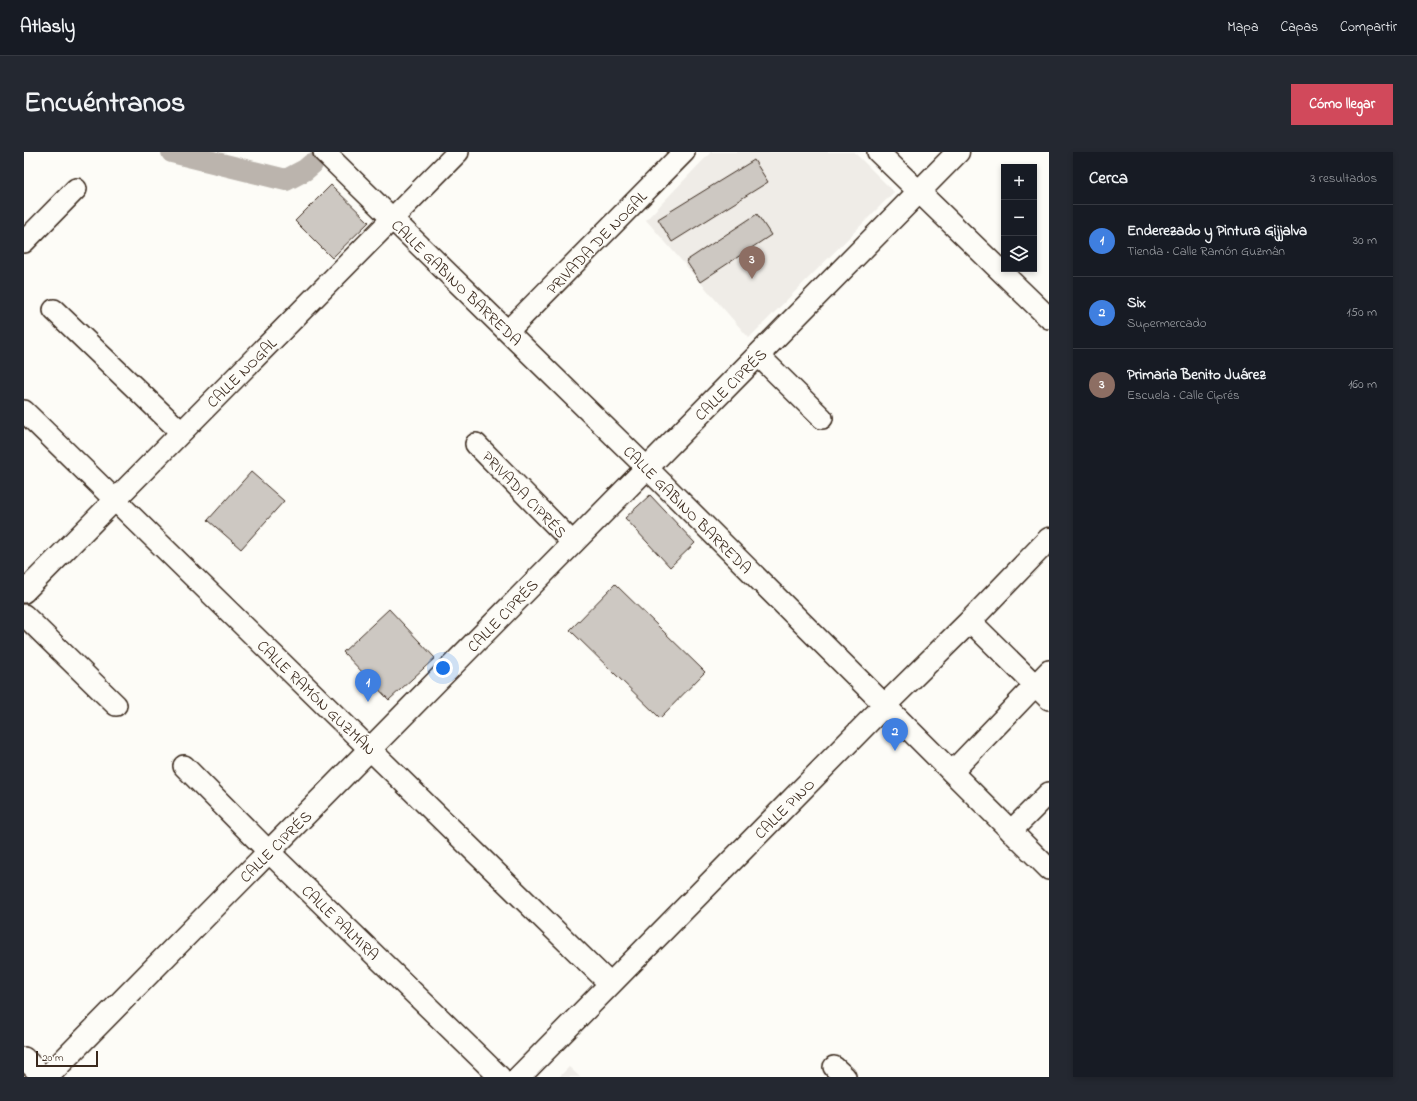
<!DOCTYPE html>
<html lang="es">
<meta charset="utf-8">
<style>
body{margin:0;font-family:"Indie Flower",sans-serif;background:#242831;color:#f1f3f6}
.controls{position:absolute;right:12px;top:12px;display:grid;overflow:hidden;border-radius:0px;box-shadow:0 2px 6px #0003}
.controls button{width:36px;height:36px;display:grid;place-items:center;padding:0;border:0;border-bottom:1px solid #363941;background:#171b24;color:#f1f3f6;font:20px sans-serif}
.scale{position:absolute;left:12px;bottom:10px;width:62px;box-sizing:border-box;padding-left:4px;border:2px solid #3b2a1e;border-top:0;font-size:11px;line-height:14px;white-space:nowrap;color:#3b2a1e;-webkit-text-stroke:3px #fdfcf7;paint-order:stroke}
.you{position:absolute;left:419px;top:516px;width:14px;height:14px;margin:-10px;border:3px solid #fff;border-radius:50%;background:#1a73e8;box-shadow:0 0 0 6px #1a73e833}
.badge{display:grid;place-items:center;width:26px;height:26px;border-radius:50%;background:#d1495b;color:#fff;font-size:13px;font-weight:700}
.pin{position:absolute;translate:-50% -33px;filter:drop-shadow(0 1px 2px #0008)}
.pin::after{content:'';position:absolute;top:21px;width:14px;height:12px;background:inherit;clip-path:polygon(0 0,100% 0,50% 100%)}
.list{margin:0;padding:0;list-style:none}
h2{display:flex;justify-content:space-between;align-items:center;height:52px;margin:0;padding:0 16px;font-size:17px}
h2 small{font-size:13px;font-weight:400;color:#9ea1a6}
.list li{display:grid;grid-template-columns:26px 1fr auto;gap:12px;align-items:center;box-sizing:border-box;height:72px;padding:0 16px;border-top:1px solid #363941}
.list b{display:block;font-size:15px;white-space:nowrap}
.list p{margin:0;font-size:13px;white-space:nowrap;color:#9ea1a6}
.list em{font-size:13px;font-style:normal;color:#9ea1a6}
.icon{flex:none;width:22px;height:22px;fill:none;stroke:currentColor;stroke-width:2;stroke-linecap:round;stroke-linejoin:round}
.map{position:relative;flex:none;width:1025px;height:925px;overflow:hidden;border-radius:0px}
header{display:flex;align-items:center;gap:24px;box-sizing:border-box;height:56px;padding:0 20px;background:#171b24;border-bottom:1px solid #363941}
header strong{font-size:19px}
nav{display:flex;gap:22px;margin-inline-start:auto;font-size:14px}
.intro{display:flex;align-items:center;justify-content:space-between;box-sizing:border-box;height:96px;padding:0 24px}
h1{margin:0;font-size:28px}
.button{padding:10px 18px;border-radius:0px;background:#d1495b;color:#fff;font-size:14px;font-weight:700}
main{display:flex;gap:24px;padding:0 24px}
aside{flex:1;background:#171b24;border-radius:0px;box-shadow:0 2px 6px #0003}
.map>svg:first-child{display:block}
.built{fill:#efece7}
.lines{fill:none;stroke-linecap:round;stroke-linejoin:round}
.canal{stroke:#bbb4ad;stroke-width:22}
.building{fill:#cdc8c2;stroke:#3b2a1e}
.street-casing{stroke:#3b2a1e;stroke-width:24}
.secondary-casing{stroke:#3b2a1e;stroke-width:25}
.street{stroke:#fdfcf7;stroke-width:21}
.secondary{stroke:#fdfcf7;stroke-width:22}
.labels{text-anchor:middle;stroke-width:3;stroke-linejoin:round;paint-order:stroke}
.street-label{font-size:16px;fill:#3b2a1e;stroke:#fdfcf7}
</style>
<header>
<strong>Atlasly</strong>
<nav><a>Mapa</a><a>Capas</a><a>Compartir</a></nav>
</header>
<div class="intro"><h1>Encuéntranos</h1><a class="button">Cómo llegar</a></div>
<main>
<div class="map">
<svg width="1025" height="925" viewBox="0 0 1025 925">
<rect width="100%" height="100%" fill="#fdfcf7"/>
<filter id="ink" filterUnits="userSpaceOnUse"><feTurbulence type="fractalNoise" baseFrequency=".025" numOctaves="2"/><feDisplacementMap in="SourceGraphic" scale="8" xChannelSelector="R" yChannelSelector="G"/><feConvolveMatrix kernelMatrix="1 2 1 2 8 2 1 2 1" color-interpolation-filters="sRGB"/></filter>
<g filter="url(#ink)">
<!-- built -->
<g class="built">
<path d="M687 0H830L870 40 725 186 622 68Z"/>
<path d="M545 915 556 925H535Z"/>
</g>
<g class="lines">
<!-- canal -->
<path class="canal" d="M148 0 262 28 281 18 288 12"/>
</g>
<!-- building -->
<g class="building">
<path d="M730 8 744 30 648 90 634 67Z"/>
<path d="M307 33 345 70 308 106 271 69Z"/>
<path d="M733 62 747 83 676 130 662 109Z"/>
<path d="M227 320 260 349 217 397 184 368Z"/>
<path d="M626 343 671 391 646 415 601 366Z"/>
<path d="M591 432 681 520 636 566 546 478Z"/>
<path d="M365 457 411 506 365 548 319 500Z"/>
</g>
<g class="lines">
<defs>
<g id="street">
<path d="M300 0 623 316 1025 717"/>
<path d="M854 0 1025 166"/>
<path d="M0 90 52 37"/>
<path d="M30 158 157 280"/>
<path d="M484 179 660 0"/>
<path d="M734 203 798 266"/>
<path d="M0 259 586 832"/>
<path d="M452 292 549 391"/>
<path d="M0 440 434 0"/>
<path d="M0 463 92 553"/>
<path d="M946 469 1025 547"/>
<path d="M160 614 245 700 476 925"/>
<path d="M928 620 1025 519"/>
<path d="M987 679 1025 641"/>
<path d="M0 906 19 925"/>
<path d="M810 915 821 925"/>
</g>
<g id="secondary">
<path d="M23 925 934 0"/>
<path d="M495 925 861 553 946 469 1025 387"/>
</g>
</defs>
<!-- street casing -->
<use href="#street" class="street-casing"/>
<!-- secondary casing -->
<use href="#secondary" class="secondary-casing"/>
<!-- street -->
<use href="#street" class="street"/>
<!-- secondary -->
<use href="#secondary" class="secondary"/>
</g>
</g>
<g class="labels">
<!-- street labels -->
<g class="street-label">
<text transform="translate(572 90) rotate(-46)" y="6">PRIVADA DE NOGAL</text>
<text transform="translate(433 130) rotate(44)" y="6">CALLE GABINO BARREDA</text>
<text transform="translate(217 220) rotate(-45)" y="6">CALLE NOGAL</text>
<text transform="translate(706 232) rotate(-45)" y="6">CALLE CIPRÉS</text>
<text transform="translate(501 342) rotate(46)" y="6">PRIVADA CIPRÉS</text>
<text transform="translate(664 357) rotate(45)" y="6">CALLE GABINO BARREDA</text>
<text transform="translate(478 463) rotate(-46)" y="6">CALLE CIPRÉS</text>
<text transform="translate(293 545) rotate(44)" y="6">CALLE RAMÓN GUZMÁN</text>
<text transform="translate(760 656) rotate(-45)" y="6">CALLE PINO</text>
<text transform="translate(251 694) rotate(-45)" y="6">CALLE CIPRÉS</text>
<text transform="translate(317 770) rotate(44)" y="6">CALLE PALMIRA</text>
</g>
</g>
</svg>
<div class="controls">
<button>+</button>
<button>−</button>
<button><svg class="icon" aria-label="layers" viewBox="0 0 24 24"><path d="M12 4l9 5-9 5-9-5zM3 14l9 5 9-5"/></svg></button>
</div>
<div class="scale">20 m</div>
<div class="you"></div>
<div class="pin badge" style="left:344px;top:550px;background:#3f7fe0">1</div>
<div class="pin badge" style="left:871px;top:599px;background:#3f7fe0">2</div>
<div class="pin badge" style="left:728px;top:127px;background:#8d6e63">3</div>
</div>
<aside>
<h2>Cerca<small>3 resultados</small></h2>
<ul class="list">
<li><span class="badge" style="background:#3f7fe0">1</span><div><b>Enderezado y Pintura Gijjalva</b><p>Tienda · Calle Ramón Guzmán</p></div><em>30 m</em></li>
<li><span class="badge" style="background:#3f7fe0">2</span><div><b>Six</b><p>Supermercado</p></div><em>150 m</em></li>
<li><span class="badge" style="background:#8d6e63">3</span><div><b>Primaria Benito Juárez</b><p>Escuela · Calle Ciprés</p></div><em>160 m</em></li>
</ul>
</aside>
</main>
